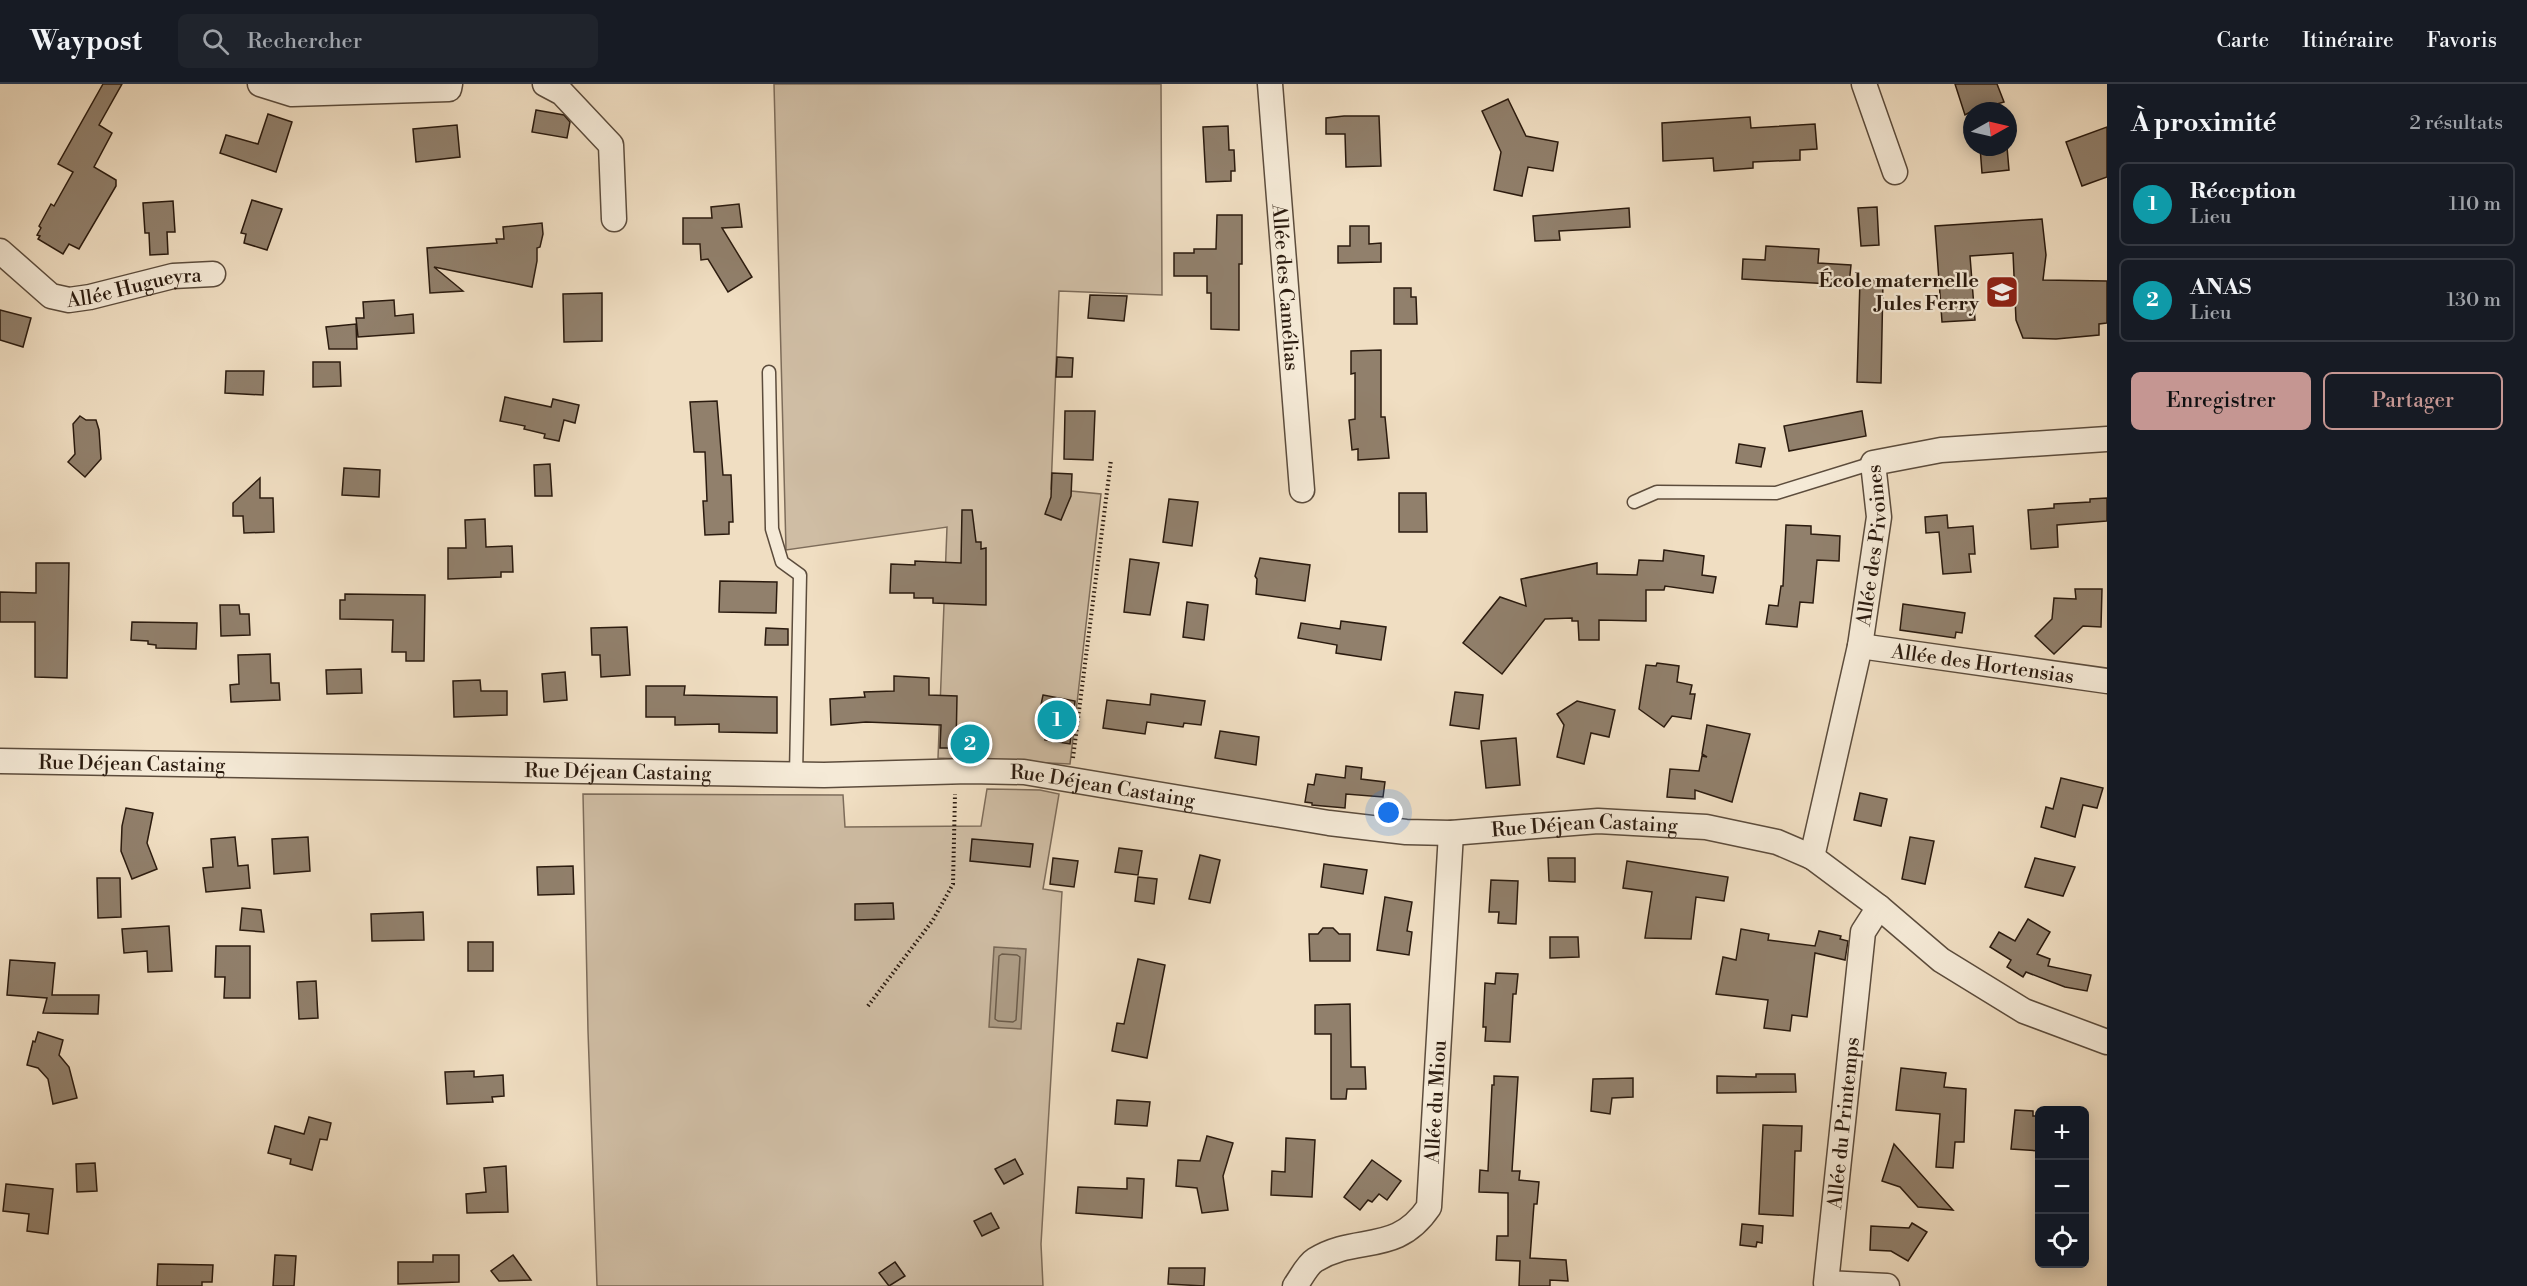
<!DOCTYPE html>
<html lang="fr">
<meta charset="utf-8">
<style>
body{margin:0;font-family:"Libre Bodoni",serif;background:#20242c;color:#f1f3f6}
.controls{position:absolute;right:18px;bottom:18px;display:grid;overflow:hidden;border-radius:9px;box-shadow:0 3px 15px #0003}
.controls button{width:54px;height:54px;display:grid;place-items:center;padding:0;border:0;border-bottom:2px solid #363941;background:#171b24;color:#f1f3f6;font:30px sans-serif}
.compass{position:absolute;left:1963px;top:18px;width:54px;height:54px;border-radius:50%;background:#171b24;box-shadow:0 3px 15px #0003;rotate:82deg}
.you{position:absolute;left:1389px;top:729px;width:21px;height:21px;margin:-15px;border:4px solid #fff;border-radius:50%;background:#1a73e8;box-shadow:0 0 0 9px #1a73e833}
.badge{display:grid;place-items:center;width:39px;height:39px;border-radius:50%;background:#c59692;color:#fff;font-size:20px;font-weight:700}
.pin{position:absolute;translate:-50% -50%;border:3px solid #fff;box-shadow:0 2px 6px #0006}
.list{margin:0;padding:0;list-style:none}
h2{display:flex;justify-content:space-between;align-items:center;height:78px;margin:0;padding:0 24px;font-size:26px}
h2 small{font-size:20px;font-weight:400;color:#9ea1a6}
.list li{display:grid;grid-template-columns:39px 1fr auto;gap:18px;align-items:center;box-sizing:border-box;height:84px;margin:0 12px 12px;padding:0 12px;border:2px solid #363941;border-radius:9px}
.list b{display:block;font-size:22px;white-space:nowrap}
.list p{margin:0;font-size:20px;white-space:nowrap;color:#9ea1a6}
.list em{font-size:20px;font-style:normal;color:#9ea1a6}
.actions{display:flex;gap:12px;padding:18px 24px}
.actions a{flex:1;padding:14px 0;border:2px solid #c59692;border-radius:9px;text-align:center;font-size:21px;color:#c59692}
.actions .main{background:#c59692;color:#111}
.icon{flex:none;width:33px;height:33px;fill:none;stroke:currentColor;stroke-width:2;stroke-linecap:round;stroke-linejoin:round}
.map{position:relative;flex:none;width:2107px;height:1202px;overflow:hidden}
header{display:flex;align-items:center;gap:36px;box-sizing:border-box;height:84px;padding:0 30px;background:#171b24;border-bottom:2px solid #363941}
header strong{font-size:28px}
nav{display:flex;gap:33px;margin-inline-start:auto;font-size:21px}
.search{width:420px;height:54px;background:#20242c;display:flex;align-items:center;gap:15px;box-sizing:border-box;padding:0 21px;border-radius:9px;color:#9ea1a6;font-size:22px}
main{display:flex}
aside{flex:1;background:#171b24}
.map>svg:first-child{display:block}
.green{fill:#cfbda4;stroke:#7d6c5a;stroke-width:1.5}
.water{fill:#ad9c85;stroke:#796856;stroke-width:1.5}
.lines{fill:none;stroke-linecap:round;stroke-linejoin:round}
.shore{stroke:#6c5c4a;stroke-width:1.5}
.building{fill:#91806c;stroke:#2b1b0f;stroke-width:1.5}
.lane-casing{stroke:#5c4c3c;stroke-width:15}
.street-casing{stroke:#5c4c3c;stroke-width:27}
.path{stroke:#2b1b0f;stroke-width:4;stroke-dasharray:1.5 3;stroke-linecap:butt}
.lane{stroke:#f5ead7;stroke-width:12}
.street{stroke:#f5ead7;stroke-width:24}
.labels{text-anchor:middle;stroke-width:4.5;stroke-linejoin:round;paint-order:stroke}
.poi-label{font-size:20px;font-weight:bold;fill:#2b1b0f;stroke:#f5ead7;text-anchor:end}
.street-label{font-size:20px;fill:#2b1b0f;stroke:#f5ead7}
</style>
<header>
<strong>Waypost</strong>
<div class="search"><svg class="icon" aria-label="search" viewBox="0 0 24 24"><circle cx="10" cy="10" r="6"/><path d="M15 15l6 6"/></svg>Rechercher</div>
<nav><a>Carte</a><a>Itinéraire</a><a>Favoris</a></nav>
</header>
<main>
<div class="map">
<svg width="2107" height="1202" viewBox="0 0 2107 1202">
<rect width="100%" height="100%" fill="#f0dec2"/>
<filter id="stains"><feTurbulence type="fractalNoise" baseFrequency=".00333" numOctaves="4"/><feColorMatrix values="0 0 0 0 .2 0 0 0 0 .09 0 0 0 0 .02 0 0 0 .5 -.17"/></filter>
<radialGradient id="worn" r=".72"><stop offset=".6" stop-color="#630" stop-opacity="0"/><stop offset="1" stop-color="#630" stop-opacity=".3"/></radialGradient>
<!-- green -->
<g class="green">
<path d="M774 0H1161L1162 211 1059 207 1051 405 1101 410 1070 680 938 674 947 443 786 466Z"/>
<path d="M987 705 1040 706 1059 710 1043 805 1062 808 1041 1160 1043 1202H597L588 947 583 710 843 711 845 743 981 742Z"/>
</g>
<!-- water -->
<path class="water" d="M994 863 1026 865 1021 945 989 943Z"/>
<g class="lines">
<!-- shore -->
<path class="shore" d="M1002 870 1017 871 1020 873 1016 936 1013 938 998 937 995 935 999 872Z"/>
</g>
<!-- building -->
<g class="building">
<path d="M103 0H122L99 41 112 49 94 83 116 96V102L79 165 69 160 63 170 38 155 40 152 37 151 41 144 39 142 51 120 54 122 73 88 58 80Z"/>
<path d="M1955 0H1997L2004 18 1972 27 1965 31Z"/>
<path d="M1508 15 1526 52 1558 58 1553 87 1528 83 1522 112 1494 106 1501 68 1482 27Z"/>
<path d="M536 26 564 31 570 38 567 54 532 48Z"/>
<path d="M268 30 292 38 276 88 220 69 226 51 258 60Z"/>
<path d="M1344 32H1379L1381 82 1346 83 1345 50H1326V34Z"/>
<path d="M1750 33 1751 44 1815 40 1817 65 1800 66V76L1753 78V84L1714 87 1713 74 1663 77 1662 39Z"/>
<path d="M457 41 460 73 416 78 413 45Z"/>
<path d="M1228 42 1229 66H1234L1235 87H1231V97L1206 98 1203 43Z"/>
<path d="M2107 43V93L2082 102 2066 58Z"/>
<path d="M1980 63H2007L2009 86 1982 89Z"/>
<path d="M252 116 282 125 267 166 244 159 246 150 241 149Z"/>
<path d="M173 117 175 148H167L168 170 150 171 149 149H145L143 119Z"/>
<path d="M739 120 742 143 722 144 752 193 728 208 708 175 701 176 700 160H683V134H712L711 123Z"/>
<path d="M1877 123 1879 161 1861 162 1858 124Z"/>
<path d="M1629 124 1630 143 1559 147 1560 156 1535 157 1533 132Z"/>
<path d="M1217 131H1242V180H1239V246L1211 245V209H1207V192H1174V169H1194V165H1216Z"/>
<path d="M2042 135 2046 171 2043 196 2107 197V239L2099 240V251L2056 255 2023 254 2016 236 2013 169 1970 172 1975 236 1942 238 1935 142Z"/>
<path d="M542 139 543 150 540 163 537 164V177L532 203 434 183 463 207 430 209 427 164 497 159 496 155H504L503 143Z"/>
<path d="M1350 142H1369V160L1381 159V178L1338 179V162H1350Z"/>
<path d="M1766 162 1819 165 1818 179 1851 181 1849 201 1742 195 1743 175 1765 176Z"/>
<path d="M1860 196H1883L1881 299 1857 298Z"/>
<path d="M1394 204H1411V213H1416L1417 240H1394Z"/>
<path d="M602 209V257L564 258 563 210Z"/>
<path d="M1090 211 1127 212 1124 237 1088 234Z"/>
<path d="M394 216 395 232 413 230 414 249 358 253 356 234H364L363 218Z"/>
<path d="M0 226 31 234 23 263 0 256Z"/>
<path d="M356 240 357 265H329L326 243Z"/>
<path d="M1381 266V333H1385L1389 374 1358 376V365L1352 366 1349 336 1355 335V289L1351 290V267Z"/>
<path d="M1057 273 1073 274 1072 293H1056Z"/>
<path d="M313 278H340L341 302 313 303Z"/>
<path d="M226 287H264L263 311 225 309Z"/>
<path d="M505 313 551 323 553 315 579 321 575 339 564 336 559 357 544 354 545 350 524 345 525 342 500 337Z"/>
<path d="M717 317 723 391H731L733 438H729V450L705 451 703 417H707L705 368H694L690 318Z"/>
<path d="M1065 327H1095L1093 376 1064 375Z"/>
<path d="M1862 327 1866 352 1789 367 1784 342Z"/>
<path d="M80 332 86 336H96L99 346 101 375 85 393 68 378 75 370 73 340Z"/>
<path d="M1739 360 1765 364 1761 383 1736 379Z"/>
<path d="M550 380 552 412H535L534 381Z"/>
<path d="M344 384 380 386 379 413 342 411Z"/>
<path d="M1052 389 1072 390 1071 412 1061 436 1045 430 1051 413Z"/>
<path d="M260 394V414H273L274 448 244 449 243 432H233V419Z"/>
<path d="M1399 409H1426L1427 448H1399Z"/>
<path d="M2107 414V437L2057 441 2058 463 2031 465 2028 426 2054 424V420L2090 418V415Z"/>
<path d="M1169 415 1198 418 1192 462 1163 458Z"/>
<path d="M962 426H972L976 458H981V465L986 464V521L933 519V514H914V509H890L891 480 915 481V477L961 479Z"/>
<path d="M1947 431 1948 444 1973 442 1975 470H1969L1971 488 1943 490 1939 448 1926 449 1925 433Z"/>
<path d="M485 435 486 463 512 462 513 488H501V493L448 495V464H466L465 436Z"/>
<path d="M1786 441 1811 442V450L1840 452 1839 477 1817 476 1813 519 1800 518 1797 543 1766 540 1769 521 1778 522 1781 502H1783Z"/>
<path d="M1664 466 1704 472 1702 491 1716 493 1713 509 1665 502 1664 506H1646V537L1599 536V556H1579L1578 537H1572V534L1545 535 1502 590 1463 559 1500 513 1526 522 1521 495 1597 479V490L1637 491 1639 476 1663 477Z"/>
<path d="M1260 474 1310 481 1305 517 1256 510 1257 495 1255 492Z"/>
<path d="M1130 475 1159 479 1150 531 1124 528Z"/>
<path d="M36 479H69L67 594 35 593V538H0V508L36 509Z"/>
<path d="M720 497 777 498 776 529 719 528Z"/>
<path d="M2075 505H2102L2101 543 2083 542 2054 570 2035 552 2052 535 2054 514 2076 515Z"/>
<path d="M345 510 425 511 424 577H406V568H392L393 536 340 535V516H345Z"/>
<path d="M1187 518 1208 521 1204 556 1183 553Z"/>
<path d="M1903 520 1965 529 1962 549 1956 548 1955 554 1900 546Z"/>
<path d="M220 521H239L240 530H249L250 551 221 552Z"/>
<path d="M1341 537 1386 543 1381 576 1336 569 1337 561 1298 554 1301 539 1340 545Z"/>
<path d="M132 538 197 539 196 565 156 564V561L148 560V557L131 556Z"/>
<path d="M627 543 630 591 601 593 600 571H592L591 544Z"/>
<path d="M766 544 788 545V561H765Z"/>
<path d="M270 570 271 599H279L280 616 231 618 230 601 239 600 238 571Z"/>
<path d="M1657 579 1679 582 1677 598 1692 601 1690 610H1695L1691 635 1672 632 1664 643 1639 625 1646 581 1656 582Z"/>
<path d="M361 585 362 609 327 610 326 586Z"/>
<path d="M565 588 567 616 544 618 542 590Z"/>
<path d="M894 592 929 594V611L957 612 956 664H940L941 641 866 638 831 641 830 615 865 613 864 608 894 607Z"/>
<path d="M480 596 481 607H507V631L454 633 453 597Z"/>
<path d="M646 602H685L684 611 777 613V649L719 648V640L675 641V633H646Z"/>
<path d="M1455 608 1483 611 1479 645 1450 641Z"/>
<path d="M1151 610 1205 617 1201 641 1184 639 1183 643 1147 638 1145 650 1103 644 1107 616 1150 621Z"/>
<path d="M1043 611 1075 617 1070 660 1045 656 1048 637 1038 635Z"/>
<path d="M1577 617 1615 626 1609 653 1591 649 1584 680 1557 673 1564 641 1557 630Z"/>
<path d="M1707 641 1750 650 1732 718 1695 706V715L1667 713 1670 685 1699 687 1702 672 1707 673 1702 670Z"/>
<path d="M1220 647 1259 653 1256 681 1215 674Z"/>
<path d="M1516 654 1520 701 1486 704 1481 657Z"/>
<path d="M1346 682 1362 684 1361 695 1385 698 1383 713 1346 710 1345 724 1312 721V719L1305 718 1308 700 1314 701 1316 690 1345 694Z"/>
<path d="M2061 694 2103 704 2097 724 2083 721 2075 753 2041 743 2046 723 2053 725Z"/>
<path d="M1860 709 1887 715 1881 742 1854 736Z"/>
<path d="M126 724 153 729 147 759 157 785 132 795 121 767 122 742Z"/>
<path d="M235 753 238 782 248 781 250 804 206 808 203 784 213 783 211 755Z"/>
<path d="M308 753 310 787 274 790 272 755Z"/>
<path d="M1910 753 1934 757 1925 800 1902 795Z"/>
<path d="M972 755 1033 760 1030 783 970 777Z"/>
<path d="M1119 764 1142 767 1138 791 1115 788Z"/>
<path d="M1200 771 1220 776 1210 819 1189 815Z"/>
<path d="M1053 774 1078 777 1074 803 1050 800Z"/>
<path d="M1548 774H1575V798L1549 797Z"/>
<path d="M2035 774 2075 783 2063 812 2025 803Z"/>
<path d="M1627 777 1728 793 1724 817 1696 813 1691 855 1645 854 1652 808 1623 804Z"/>
<path d="M1324 780 1367 786 1363 810 1321 803Z"/>
<path d="M573 782 574 810 538 811 537 783Z"/>
<path d="M1138 793 1157 795 1154 820 1135 817Z"/>
<path d="M97 794H120L121 833 98 834Z"/>
<path d="M1491 796 1518 797 1516 840 1498 839 1499 828H1489Z"/>
<path d="M1385 813 1412 818 1407 847 1412 848 1409 871 1377 866Z"/>
<path d="M893 819 894 835 855 836V820Z"/>
<path d="M242 824 261 826 264 848 240 846Z"/>
<path d="M423 828 424 856 372 857 371 830Z"/>
<path d="M2028 835 2050 848 2037 870 2050 875 2048 882 2091 891 2087 907 2065 903 2026 888 2023 893 2007 883 2011 876 1990 863 1999 848 2015 857Z"/>
<path d="M169 842 172 887 148 888 147 867 124 869 122 845Z"/>
<path d="M1323 844H1333L1339 850H1350V877H1310L1309 850H1318Z"/>
<path d="M1741 845 1769 850 1768 856 1815 862 1819 847 1841 852 1840 855 1848 857 1845 876 1815 869 1807 933 1792 931 1790 947 1764 944 1768 916 1716 910 1723 873 1736 876Z"/>
<path d="M1550 853H1578L1579 873 1550 874Z"/>
<rect x="468" y="858" width="25" height="29"/>
<path d="M216 862H250V914H224L225 893H215Z"/>
<path d="M1138 875 1165 881 1147 974 1112 967 1117 939 1124 940Z"/>
<path d="M10 876 55 879 52 911H99L98 930 43 929 47 914 7 911Z"/>
<path d="M1496 889 1518 890 1516 910H1513L1510 958 1485 957 1486 943H1483L1485 899 1495 900Z"/>
<path d="M316 897 318 934 299 935 297 898Z"/>
<path d="M1350 920 1351 983H1365L1366 1005H1347L1346 1015H1331V950H1315V921Z"/>
<path d="M38 948 63 956 59 971 69 983 77 1014 53 1020 48 995 38 984 27 981 33 957 35 958Z"/>
<path d="M1901 984 1946 989 1944 1003 1966 1005 1964 1058H1955L1953 1084 1936 1083 1940 1030 1896 1026Z"/>
<path d="M474 987V993L503 991 504 1012 492 1013 493 1018 447 1020 445 988Z"/>
<path d="M1756 990H1795L1796 1008 1717 1009V992L1756 993Z"/>
<path d="M1494 992 1518 993 1512 1087H1520L1519 1096 1539 1098 1537 1120H1534L1530 1174 1566 1176 1568 1197 1550 1196V1202H1519L1520 1177 1496 1176 1497 1152H1508V1109L1479 1108 1480 1086 1488 1087 1492 1001H1494Z"/>
<path d="M1633 994V1013L1612 1014 1610 1030 1591 1027 1593 995Z"/>
<path d="M1117 1016 1150 1018 1147 1042 1115 1040Z"/>
<path d="M2015 1026 2033 1027V1032H2040V1067L2011 1065Z"/>
<path d="M309 1033 331 1039 327 1056 320 1055 312 1086 290 1080 291 1075 268 1069 275 1042 304 1050Z"/>
<path d="M1763 1041 1802 1042 1801 1067H1795L1793 1132 1759 1130Z"/>
<path d="M1207 1052 1233 1059 1223 1092 1228 1126 1202 1129 1197 1104 1176 1102 1178 1076 1200 1077Z"/>
<path d="M1286 1054 1315 1056 1312 1113 1271 1111 1272 1087 1285 1088Z"/>
<path d="M1894 1060 1953 1126 1918 1123 1900 1103 1882 1097Z"/>
<path d="M1015 1075 1023 1090 1004 1100 995 1085Z"/>
<path d="M1372 1076 1401 1097 1387 1116 1379 1110 1372 1118 1368 1116 1360 1126 1344 1113Z"/>
<path d="M95 1079 97 1107 77 1108 76 1080Z"/>
<path d="M506 1082 508 1128 467 1129 466 1110 486 1108 484 1084Z"/>
<path d="M1127 1094 1144 1095 1142 1134 1076 1129 1078 1103 1127 1105Z"/>
<path d="M6 1100 53 1105 48 1150 27 1147 29 1130 3 1127Z"/>
<path d="M991 1129 999 1144 982 1152 974 1137Z"/>
<path d="M1912 1139 1927 1148 1908 1177 1891 1167 1870 1166 1871 1142 1909 1144Z"/>
<path d="M1742 1140 1763 1142 1762 1159 1757 1158 1756 1163 1740 1161Z"/>
<path d="M275 1171 296 1172 294 1202H273Z"/>
<path d="M433 1171H459V1198L398 1200V1178H433Z"/>
<path d="M513 1171 531 1196 499 1197 491 1187Z"/>
<path d="M895 1178 905 1192 889 1202 879 1189Z"/>
<path d="M158 1180 213 1181 212 1198H202V1202H157Z"/>
<path d="M1169 1184H1205L1204 1202 1168 1200Z"/>
</g>
<g class="lines">
<defs>
<g id="lane">
<path d="M769 288 772 445 782 478 800 491 796 691"/>
<path d="M1634 418 1657 408 1776 409 1873 379"/>
</g>
<g id="street">
<path d="M260 0 292 10 449 5 450 0"/>
<path d="M545 0 562 9 611 61 614 135"/>
<path id="s1" d="M1270 0 1302 406"/>
<path d="M1864 0 1895 88"/>
<path id="s2" d="M0 167 51 212 69 216 90 213 173 192 213 190"/>
<path id="s3" d="M1860 562 2107 597"/>
<path id="s4" d="M0 677 824 691 969 687 1024 688 1329 739 1406 748 1451 749 1598 737 1706 743 1777 758 1812 773 1879 823 1941 876 2024 927 2107 958"/>
<path id="s5" d="M1812 773 1860 562 1879 433 1873 379 1941 366 2107 355"/>
<path d="M1879 823 1863 848 1826 1199 1887 1202"/>
<path id="s6" d="M1295 1202C1301 1194 1307 1181 1315 1176 1357 1150 1396 1172 1429 1123L1451 749"/>
</g>
</defs>
<!-- lane casing -->
<use href="#lane" class="lane-casing"/>
<!-- street casing -->
<use href="#street" class="street-casing"/>
<!-- path -->
<g class="path">
<path d="M1073 674 1111 376"/>
<path d="M868 922 933 836 953 800 955 710"/>
</g>
<!-- lane -->
<use href="#lane" class="lane"/>
<!-- street -->
<use href="#street" class="street"/>
</g>
<!-- icons -->
<defs>
<symbol id="school-square" viewBox="-11 -11 22 22"><rect x="-9" y="-9" width="18" height="18" rx="4" fill="#8f2418" stroke="#f5ead7"/><path d="M0-5L7-2L0 1L-7-2ZM-4 1L0 2.5L4 1V4Q0 6-4 4Z" fill="#fff"/></symbol>
</defs>
<g fill-rule="evenodd">
<use href="#school-square" x="1983" y="189" width="38" height="38"/>
</g>
<g class="labels">
<!-- poi labels -->
<g class="poi-label">
<text x="1979" y="203">École maternelle<tspan x="1979" dy="23">Jules Ferry</tspan></text>
</g>
<!-- street labels -->
<g class="street-label">
<text dy="7" stroke="none"><textPath href="#s2" startOffset="153">Allée Hugueyra</textPath></text>
<text dy="7" stroke="none"><textPath href="#s1" startOffset="204">Allée des Camélias</textPath></text>
<text dy="7" stroke="none"><textPath href="#s5" startOffset="318">Allée des Pivoines</textPath></text>
<text dy="7" stroke="none"><textPath href="#s3" startOffset="124">Allée des Hortensias</textPath></text>
<text dy="7" stroke="none"><textPath href="#s4" startOffset="132">Rue Déjean Castaing</textPath></text>
<text dy="7" stroke="none"><textPath href="#s4" startOffset="618">Rue Déjean Castaing</textPath></text>
<text dy="7" stroke="none"><textPath href="#s4" startOffset="1104">Rue Déjean Castaing</textPath></text>
<text dy="7" stroke="none"><textPath href="#s4" startOffset="1590">Rue Déjean Castaing</textPath></text>
<text dy="7" stroke="none"><textPath href="#s6" startOffset="268">Allée du Miou</textPath></text>
<text transform="translate(1843 1039) rotate(-84)" y="7">Allée du Printemps</text>
</g>
</g>
<rect width="100%" height="100%" filter="url(#stains)"/>
<rect width="100%" height="100%" fill="url(#worn)"/>
</svg>
<div class="controls">
<button>+</button>
<button>−</button>
<button><svg class="icon" aria-label="locate" viewBox="0 0 24 24"><circle cx="12" cy="12" r="6"/><path d="M12 2v4M12 18v4M2 12h4M18 12h4"/></svg></button>
</div>
<svg class="compass" viewBox="-18 -18 36 36"><path d="M0-13l5 13h-10z" fill="#e53935"/><path d="M0 13l5-13h-10z" fill="#9ea1a6"/></svg>
<div class="you"></div>
<div class="pin badge" style="left:1057px;top:636px;background:#0f9aa8">1</div>
<div class="pin badge" style="left:970px;top:660px;background:#0f9aa8">2</div>
</div>
<aside>
<h2>À proximité<small>2 résultats</small></h2>
<ul class="list">
<li><span class="badge" style="background:#0f9aa8">1</span><div><b>Réception</b><p>Lieu</p></div><em>110 m</em></li>
<li><span class="badge" style="background:#0f9aa8">2</span><div><b>ANAS</b><p>Lieu</p></div><em>130 m</em></li>
</ul>
<div class="actions"><a class="main">Enregistrer</a><a>Partager</a></div>
</aside>
</main>
